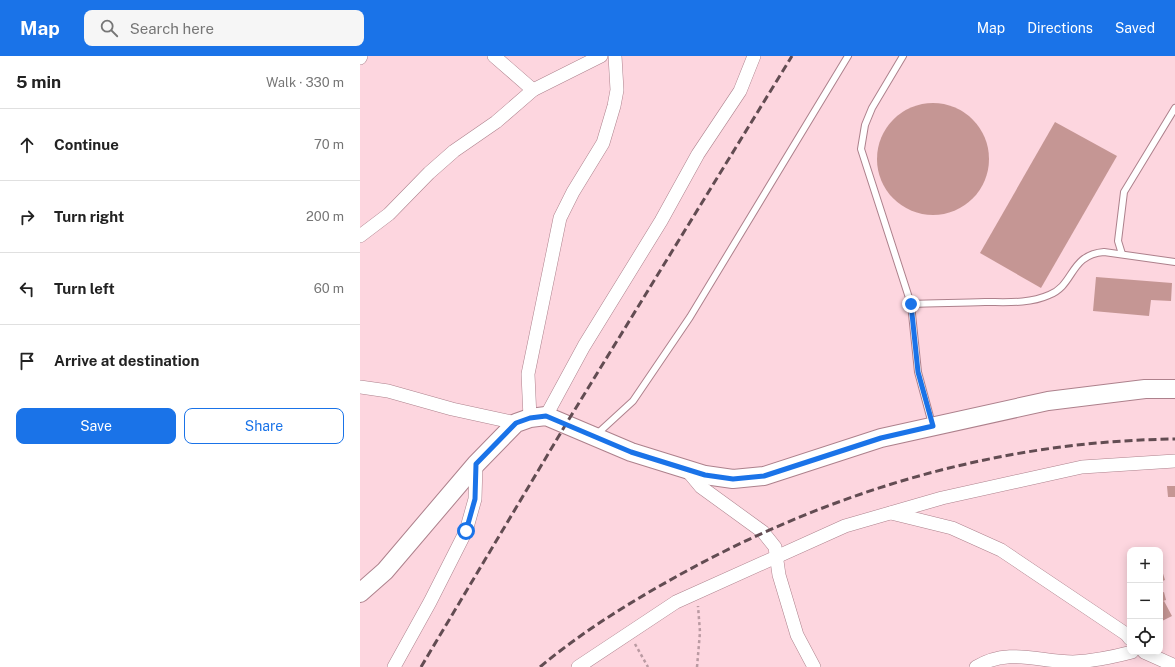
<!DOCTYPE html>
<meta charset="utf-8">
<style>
body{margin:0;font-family:"Public Sans",sans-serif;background:#f6f6f6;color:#222}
.controls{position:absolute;right:12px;bottom:12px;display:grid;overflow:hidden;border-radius:8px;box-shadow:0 2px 10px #0003}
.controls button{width:36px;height:36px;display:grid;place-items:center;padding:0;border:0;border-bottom:1px solid #e0e0e0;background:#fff;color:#222;font:20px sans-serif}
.stop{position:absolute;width:12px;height:12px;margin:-9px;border:3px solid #1a73e8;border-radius:50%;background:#fff}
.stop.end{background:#1a73e8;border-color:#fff;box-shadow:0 1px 4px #0008}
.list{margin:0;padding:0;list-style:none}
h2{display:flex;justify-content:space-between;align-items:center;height:52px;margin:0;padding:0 16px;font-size:17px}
h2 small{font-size:13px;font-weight:400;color:#767676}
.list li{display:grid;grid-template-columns:26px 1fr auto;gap:12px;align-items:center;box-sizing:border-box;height:72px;padding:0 16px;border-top:1px solid #e0e0e0}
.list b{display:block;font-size:15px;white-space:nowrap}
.list em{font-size:13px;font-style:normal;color:#767676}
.actions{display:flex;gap:8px;padding:12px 16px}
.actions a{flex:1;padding:9px 0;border:1px solid #1a73e8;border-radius:8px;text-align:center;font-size:14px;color:#1a73e8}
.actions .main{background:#1a73e8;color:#fff}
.icon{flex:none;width:22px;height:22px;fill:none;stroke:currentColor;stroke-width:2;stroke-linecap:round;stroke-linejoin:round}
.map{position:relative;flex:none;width:815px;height:611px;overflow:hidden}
header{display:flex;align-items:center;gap:24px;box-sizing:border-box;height:56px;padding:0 20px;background:#1a73e8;color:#fff}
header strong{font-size:19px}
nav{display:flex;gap:22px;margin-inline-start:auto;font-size:14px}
.search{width:280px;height:36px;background:#f6f6f6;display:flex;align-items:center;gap:10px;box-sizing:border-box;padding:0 14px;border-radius:8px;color:#767676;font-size:15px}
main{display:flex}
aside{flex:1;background:#fff}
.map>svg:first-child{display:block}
.building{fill:#c59694}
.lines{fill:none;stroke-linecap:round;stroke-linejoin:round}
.lane-casing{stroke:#ad818c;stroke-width:8}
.street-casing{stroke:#ad818c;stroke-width:14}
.secondary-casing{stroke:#ad818c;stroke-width:20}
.path{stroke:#ba9aa2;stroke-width:2.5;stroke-dasharray:3 3;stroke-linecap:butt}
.lane{stroke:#fff;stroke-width:6}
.street{stroke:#fff;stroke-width:13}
.secondary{stroke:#fff;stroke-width:18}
.rail{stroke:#624c52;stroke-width:3;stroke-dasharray:8 4;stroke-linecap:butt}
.route{stroke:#1a73e8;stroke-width:5}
</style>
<header>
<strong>Map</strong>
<div class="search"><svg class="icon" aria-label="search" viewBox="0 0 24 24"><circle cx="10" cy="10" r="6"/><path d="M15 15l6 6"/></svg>Search here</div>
<nav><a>Map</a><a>Directions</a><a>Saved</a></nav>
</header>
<main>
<aside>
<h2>5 min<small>Walk · 330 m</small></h2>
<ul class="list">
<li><svg class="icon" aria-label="ahead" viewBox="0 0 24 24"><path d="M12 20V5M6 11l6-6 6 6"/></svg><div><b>Continue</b></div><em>70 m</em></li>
<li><svg class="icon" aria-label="right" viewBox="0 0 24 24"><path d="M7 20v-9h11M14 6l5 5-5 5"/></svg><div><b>Turn right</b></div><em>200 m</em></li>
<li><svg class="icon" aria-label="left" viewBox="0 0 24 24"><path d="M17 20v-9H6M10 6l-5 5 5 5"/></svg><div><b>Turn left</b></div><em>60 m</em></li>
<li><svg class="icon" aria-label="arrive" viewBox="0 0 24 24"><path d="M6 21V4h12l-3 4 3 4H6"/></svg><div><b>Arrive at destination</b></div></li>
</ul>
<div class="actions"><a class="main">Save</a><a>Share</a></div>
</aside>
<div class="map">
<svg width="815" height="611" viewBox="0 0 815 611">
<rect width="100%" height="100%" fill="#fdd6df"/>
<!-- building -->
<g class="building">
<circle cx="573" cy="103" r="56"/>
<path d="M695 66 757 100 681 232 620 197Z"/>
<path d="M736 221 812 227 811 245 791 244 789 260 733 255Z"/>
<path d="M807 430H815V441H808Z"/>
<path d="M800 508 805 524 800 526Z"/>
<path d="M804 536 806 544 800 546V537Z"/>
<path d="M804 545 812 560 800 566V547Z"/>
</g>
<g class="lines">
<defs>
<g id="lane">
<path d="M543 0 512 52 505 69 501 93 551 248 558 316 572 368"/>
<path d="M762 198 758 185 764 136 815 52"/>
<path d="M551 248C576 247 600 247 625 246 646 246 669 248 689 239 715 229 709 199 744 196L815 206"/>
<path d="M237 378 273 345 330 261 488 0"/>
</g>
<g id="street">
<path d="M134 0 173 34"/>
<path d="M0 2 1 0"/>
<path d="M0 180 29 158 69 117 94 95 136 66 173 34 241 0"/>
<path d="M0 331 28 335 92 353 156 367"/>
<path d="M186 360 224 290 301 165 338 98 380 35 394 0"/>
<path d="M170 362 168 318 200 162 213 136 243 87 254 50 257 34 255 0"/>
<path d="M326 413 341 431 403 476 415 491 419 519 437 579 454 611"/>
<path d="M531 457 592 472 641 494 766 578 770 583"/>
<path d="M784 596 815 610"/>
<path d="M34 611 70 546 106 475 115 443 116 408"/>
<path d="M218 611 316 546 485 470 582 442 722 411 815 405"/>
<path d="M616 611C649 591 679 606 713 606 733 605 753 601 772 596"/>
</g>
<path id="secondary" d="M0 537 25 515 116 408 156 367 170 362 186 360 271 396 345 419 373 423 404 420 521 382 688 345 785 333H815"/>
</defs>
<!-- lane casing -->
<use href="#lane" class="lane-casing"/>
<!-- street casing -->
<use href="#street" class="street-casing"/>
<!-- secondary casing -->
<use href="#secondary" class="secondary-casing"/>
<!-- path -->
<g class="path">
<path d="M275 588 288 611"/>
<path d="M337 611 340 576 338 550"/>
</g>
<!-- lane -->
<use href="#lane" class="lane"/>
<!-- street -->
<use href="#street" class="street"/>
<!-- secondary -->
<use href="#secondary" class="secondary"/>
<!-- rail -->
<g class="rail">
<path d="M61 611 206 368 432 0"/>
<path d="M180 611C223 575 272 545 321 518 474 434 640 385 815 383"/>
</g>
</g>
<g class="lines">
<!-- route -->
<path class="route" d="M106 475 115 443 116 408 156 367 170 362 186 360 271 396 345 419 373 423 404 420 521 382 573 370 558 316 551 248"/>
</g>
</svg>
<div class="controls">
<button>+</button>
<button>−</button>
<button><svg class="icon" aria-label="locate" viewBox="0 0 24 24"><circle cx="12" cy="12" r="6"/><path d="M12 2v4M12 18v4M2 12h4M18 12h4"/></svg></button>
</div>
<div class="stop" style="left:106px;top:475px"></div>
<div class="stop end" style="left:551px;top:248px"></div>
</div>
</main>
